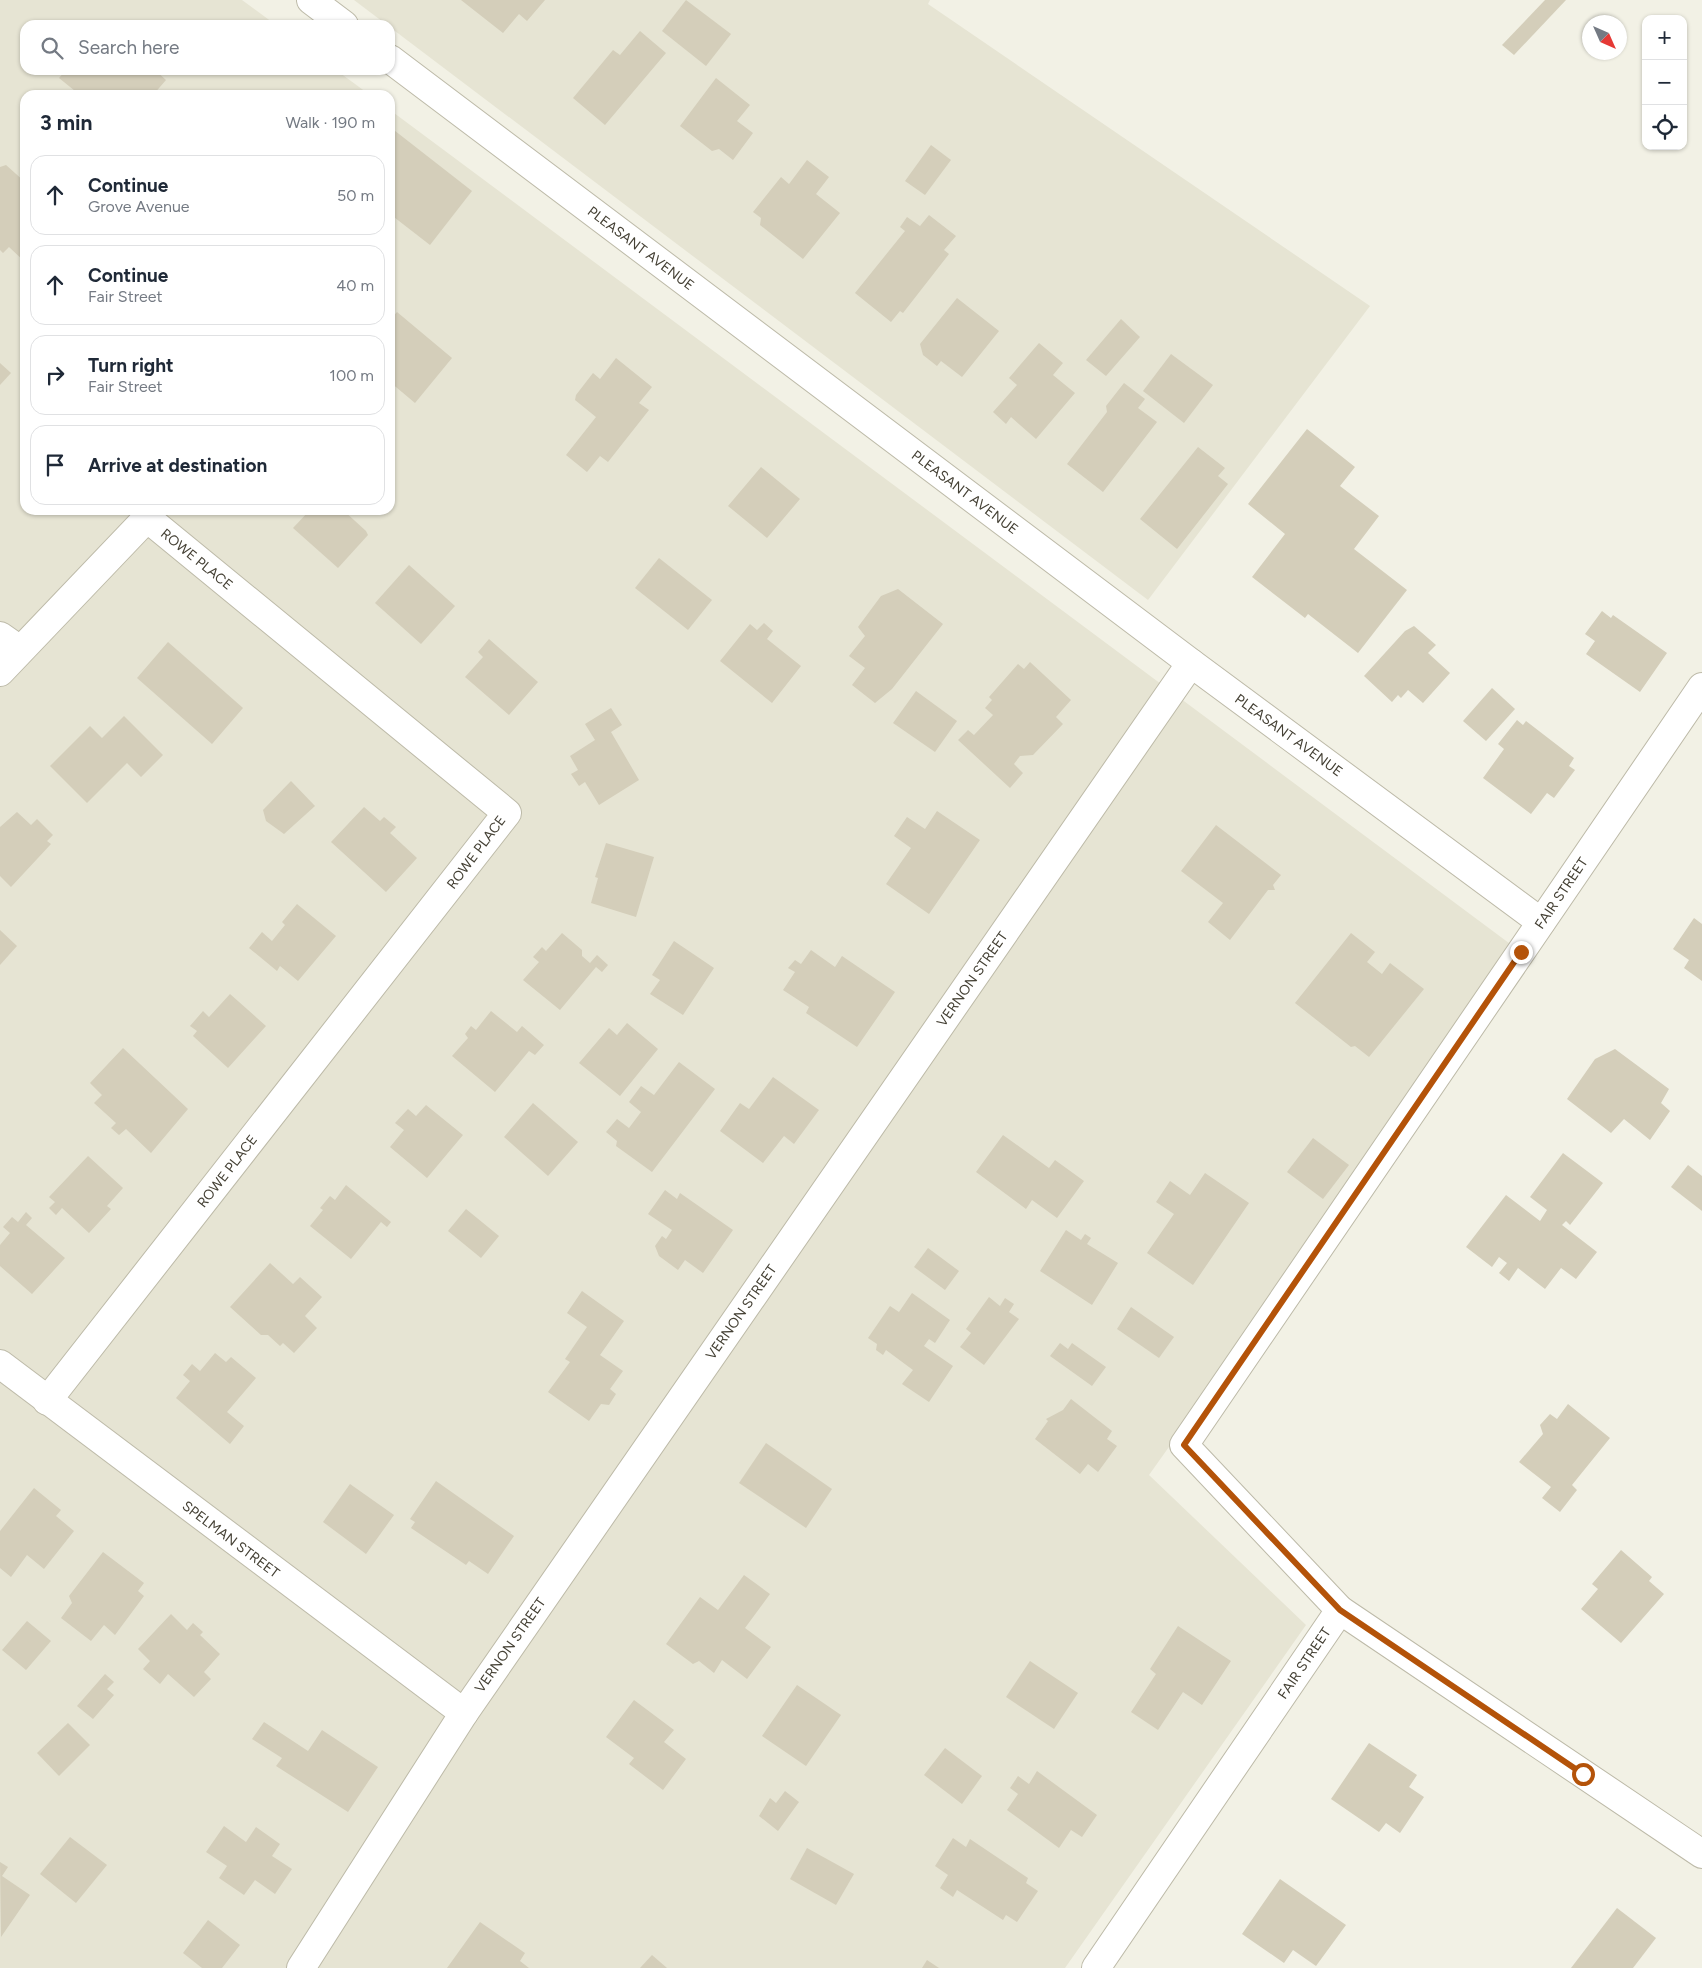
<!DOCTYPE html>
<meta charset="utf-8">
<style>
body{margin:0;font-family:Figtree,sans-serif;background:#f6f6f7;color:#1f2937}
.controls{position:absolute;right:15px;top:15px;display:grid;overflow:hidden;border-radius:10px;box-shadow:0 1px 4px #0004}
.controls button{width:45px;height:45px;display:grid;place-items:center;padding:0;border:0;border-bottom:1px solid #e0e1e3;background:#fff;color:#1f2937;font:25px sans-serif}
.compass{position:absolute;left:1582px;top:15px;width:45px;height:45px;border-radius:50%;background:#fff;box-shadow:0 1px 4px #0004;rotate:135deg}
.stop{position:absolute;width:15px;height:15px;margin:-11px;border:4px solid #b45309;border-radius:50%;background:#fff}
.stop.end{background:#b45309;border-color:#fff;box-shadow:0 1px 5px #0008}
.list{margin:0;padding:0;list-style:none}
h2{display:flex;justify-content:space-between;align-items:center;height:65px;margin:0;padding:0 20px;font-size:21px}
h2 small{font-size:16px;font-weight:400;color:#747a83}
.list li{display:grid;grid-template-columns:32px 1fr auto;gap:15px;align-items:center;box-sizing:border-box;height:80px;margin:0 10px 10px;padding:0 10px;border:1px solid #e0e1e3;border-radius:15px}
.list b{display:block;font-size:19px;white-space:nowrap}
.list p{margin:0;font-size:16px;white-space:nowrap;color:#747a83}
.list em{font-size:16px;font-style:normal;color:#747a83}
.icon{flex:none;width:28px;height:28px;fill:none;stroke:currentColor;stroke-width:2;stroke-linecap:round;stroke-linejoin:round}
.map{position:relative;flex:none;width:1702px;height:1968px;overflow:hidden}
.search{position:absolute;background:#fff;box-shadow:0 1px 4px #0004;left:20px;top:20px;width:375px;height:55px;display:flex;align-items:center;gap:12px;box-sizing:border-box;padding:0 18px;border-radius:15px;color:#747a83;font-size:19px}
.panel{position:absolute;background:#fff;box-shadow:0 1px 4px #0004;left:20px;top:90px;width:375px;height:425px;border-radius:15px}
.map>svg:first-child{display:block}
.residential{fill:#e6e4d3}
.building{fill:#d4ceba}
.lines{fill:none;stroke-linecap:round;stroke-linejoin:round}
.minor-casing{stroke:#bdbaa8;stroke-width:30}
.minor{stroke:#fff;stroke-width:28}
.route{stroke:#b45309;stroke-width:6}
.labels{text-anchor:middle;stroke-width:5;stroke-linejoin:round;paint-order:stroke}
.street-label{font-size:14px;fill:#454135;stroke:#fff}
</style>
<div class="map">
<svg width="1702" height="1968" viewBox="0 0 1702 1968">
<rect width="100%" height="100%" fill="#f2f1e5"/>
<!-- residential -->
<g class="residential">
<path d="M0 0H242L276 25H25V70H336L370 95H25V510H390V110L1521 952 1149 1475 1306 1625 1065 1968H0Z"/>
<path d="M354 0H930L928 4 1370 306 1148 600Z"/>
</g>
<!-- building -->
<g class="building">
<path d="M461 0H545L527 21 519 14 503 33Z"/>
<path d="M686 0 731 34 706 66 662 31Z"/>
<path d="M1545 0H1566L1514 55 1502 45Z"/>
<path d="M640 31 666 53 605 125 573 98 613 50 620 55Z"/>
<path d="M66 70H138L144 75 149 70H155L166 80 153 95H80L59 78Z"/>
<path d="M716 78 750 105 737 121 753 133 733 160 719 149 712 151 680 126Z"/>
<path d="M390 127 472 191 430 245 390 214Z"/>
<path d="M931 145 951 160 925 195 905 181Z"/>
<path d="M807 160 829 177 816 194 840 213 803 259 760 225 761 218 753 212 781 177 789 184Z"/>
<path d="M6 165 25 182V262L9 247 3 253 0 250V167Z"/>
<path d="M929 215 956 236 944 250 949 254 903 313 900 311 891 322 855 293 905 231 900 227 907 217 920 226Z"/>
<path d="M957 298 999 331 962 377 941 361 937 366 923 355 920 344Z"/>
<path d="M397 312 452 358 415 403 390 382V320Z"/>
<path d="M1121 319 1140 337 1106 376 1086 360Z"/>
<path d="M1039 343 1063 363 1053 375 1075 393 1036 439 1011 417 1006 424 993 412 1017 385 1009 378Z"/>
<path d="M1171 354 1213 385 1184 423 1143 391Z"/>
<path d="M616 358 652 387 639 403 649 410 608 462 600 456 587 472 566 455 596 417 575 400 576 395 593 373 600 379Z"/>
<path d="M0 363 11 373 0 385Z"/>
<path d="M1124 383 1145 399 1138 408 1157 422 1103 492 1067 464 1107 412 1106 406Z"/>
<path d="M1307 429 1355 467 1340 486 1379 516 1354 549 1407 590 1358 653 1308 614 1305 618 1252 577 1285 534 1248 504Z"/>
<path d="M1198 447 1225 468 1218 476 1228 484 1177 549 1140 519Z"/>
<path d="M761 467 800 499 767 538 728 506Z"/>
<path d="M310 510H343L366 531 368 535 338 568 293 528Z"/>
<path d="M659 558 712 600 688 630 635 588Z"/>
<path d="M409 565 455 606 421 644 375 603Z"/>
<path d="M898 589 943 624 892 689 875 703 852 685 865 668 849 656 865 636 858 627 881 596Z"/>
<path d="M1602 611 1611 618 1613 615 1667 653 1640 692 1586 654 1595 641 1585 634Z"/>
<path d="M764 623 773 631 767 639 801 666 772 703 720 661 750 624 757 630Z"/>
<path d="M1414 626 1436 645 1428 653 1450 673 1423 703 1408 690 1401 698 1398 695 1392 702 1364 676 1405 631Z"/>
<path d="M489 639 538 682 509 715 465 677 483 657 478 652Z"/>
<path d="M168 642 243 708 212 744 137 678Z"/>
<path d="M1030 662 1071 700 1056 717 1063 724 1033 755 1020 756 1014 764 1023 773 1010 788 958 740 968 730 974 735 993 715 985 708 992 700 989 697 1018 664 1024 669Z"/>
<path d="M1492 688 1515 709 1486 741 1463 721Z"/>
<path d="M916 691 957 721 935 752 893 723Z"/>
<path d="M611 708 622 725 611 732 639 780 599 805 585 782 579 786 571 774 578 770 570 756 595 740 585 724Z"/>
<path d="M124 716 163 755 141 777 127 763 87 803 50 766 90 726 102 738Z"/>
<path d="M1517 720 1523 725 1526 721 1574 758 1569 766 1575 770 1554 798 1547 793 1531 814 1483 778 1504 749 1498 744Z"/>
<path d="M291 781 315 806 284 834 266 821 263 810Z"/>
<path d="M364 807 380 821 384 817 396 827 390 833 417 858 386 892 331 842Z"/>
<path d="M937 811 980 840 929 914 886 884 911 848 894 836 907 817 925 829Z"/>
<path d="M17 812 31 825 37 819 53 835 47 841 51 844 11 887 0 876V827Z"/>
<path d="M1216 825 1281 875 1273 885 1275 890H1268L1230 940 1208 922 1223 903 1181 871Z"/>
<path d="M606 843 654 857 636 917 591 903 598 878 595 877Z"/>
<path d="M297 904 336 936 298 981 280 966 277 971 249 948 262 932 272 941 285 925 282 922Z"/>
<path d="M1694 918 1702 924V981L1684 968 1689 960 1673 949Z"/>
<path d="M0 930 17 946 0 965Z"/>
<path d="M562 933 582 950V956L590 963 597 955 608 965 602 972 596 967 560 1010 523 980 539 962 533 957 542 947 546 951Z"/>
<path d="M1351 933 1375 952 1367 962 1382 974 1390 963 1424 989 1369 1057 1355 1046 1351 1047 1295 1003Z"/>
<path d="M674 941 714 968 683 1015 650 994 660 980 652 975Z"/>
<path d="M811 950 835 967 842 956 895 992 857 1047 806 1013 809 1007 783 990 795 972 788 968 795 960 801 964Z"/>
<path d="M230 994 266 1026 228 1068 193 1036 197 1031 190 1026 203 1011 209 1017Z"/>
<path d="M491 1011 517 1032 522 1026 544 1045 535 1055 529 1051 495 1092 452 1056 468 1038 465 1034 471 1026 476 1030Z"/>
<path d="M627 1023 658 1049 620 1096 579 1063 609 1028 617 1035Z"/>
<path d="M123 1048 188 1109 151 1153 126 1129 119 1135 111 1128 116 1123 94 1103 102 1095 90 1083Z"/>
<path d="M1615 1049 1669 1089 1661 1103 1670 1111 1650 1140 1624 1119 1611 1133 1567 1099 1595 1059Z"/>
<path d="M679 1062 715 1089 652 1172 616 1146 617 1141 606 1132 617 1119 629 1128 641 1112 629 1102 641 1086 654 1095Z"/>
<path d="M773 1077 819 1110 794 1144 784 1136 763 1163 720 1131 740 1103 749 1109Z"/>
<path d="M533 1103 578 1142 548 1176 504 1137Z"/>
<path d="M426 1105 463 1135 427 1178 390 1147 404 1130 395 1123 408 1109 416 1116Z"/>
<path d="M1003 1135 1049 1168 1055 1160 1084 1181 1057 1218 1032 1200 1026 1209 976 1172Z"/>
<path d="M1313 1138 1349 1165 1323 1199 1287 1172Z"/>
<path d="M1563 1153 1603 1183 1570 1225 1566 1221 1562 1225 1597 1252 1576 1279 1561 1268 1545 1289 1518 1268 1509 1281 1499 1273 1507 1263 1499 1257 1492 1267 1466 1247 1506 1195 1540 1221 1547 1210 1530 1197Z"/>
<path d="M88 1156 123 1188 107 1206 111 1209 89 1233 62 1208 56 1215 49 1208 55 1202 49 1197Z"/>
<path d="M1688 1165 1702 1176V1211L1671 1187Z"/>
<path d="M1205 1173 1249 1203 1193 1285 1147 1253 1174 1214 1156 1202 1170 1181 1190 1195Z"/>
<path d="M346 1185 391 1222 387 1227 381 1222 351 1259 310 1226 323 1210 320 1208 330 1196 335 1200Z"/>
<path d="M665 1190 677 1199 680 1193 733 1230 703 1273 685 1260 678 1270 659 1256 655 1246 662 1236 666 1239 672 1230 648 1214Z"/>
<path d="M466 1209 499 1236 481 1258 448 1231Z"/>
<path d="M26 1212 32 1218 26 1225 65 1258 32 1294 0 1266V1245L10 1233 3 1227 12 1217 18 1222Z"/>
<path d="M1066 1230 1081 1240 1085 1234 1091 1238 1087 1244 1118 1263 1092 1305 1040 1271Z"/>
<path d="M928 1248 959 1271 945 1290 914 1267Z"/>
<path d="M270 1263 293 1284 300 1277 322 1297 305 1316 317 1328 294 1353 283 1343 280 1346 268 1335H261L230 1307Z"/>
<path d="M582 1291 624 1321 600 1355 623 1371 610 1389 616 1394 609 1405 601 1404 589 1421 548 1392 570 1362 565 1359 587 1327 567 1313Z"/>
<path d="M912 1293 950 1320 935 1343 929 1339 924 1346 953 1366 929 1402 902 1384 913 1370 886 1350 883 1355 876 1350 877 1344 868 1338 890 1306 899 1312Z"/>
<path d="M989 1297 1000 1306 1005 1298 1014 1304 1009 1312 1019 1319 984 1365 960 1347 971 1333 966 1329Z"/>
<path d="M1131 1307 1174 1337 1159 1358 1117 1329Z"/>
<path d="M1060 1343 1068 1349 1072 1343 1106 1367 1092 1386 1050 1356Z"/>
<path d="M215 1353 226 1362 231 1357 256 1378 227 1412 244 1426 230 1444 176 1398 190 1381 183 1375 192 1364 200 1371Z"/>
<path d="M1071 1399 1112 1431 1107 1439 1117 1446 1098 1472 1088 1464 1080 1474 1035 1439 1048 1421 1046 1419 1063 1410Z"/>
<path d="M1568 1404 1610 1438 1572 1485 1577 1490 1560 1512 1542 1498 1551 1487 1519 1462 1543 1434 1540 1425 1550 1414 1557 1419Z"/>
<path d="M766 1443 832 1489 806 1528 739 1483Z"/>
<path d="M436 1481 514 1536 488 1574 469 1561 466 1565 411 1528 415 1522 410 1519Z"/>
<path d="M350 1484 394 1515 366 1554 323 1522Z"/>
<path d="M34 1488 61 1510 56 1516 74 1531 44 1569 27 1555 11 1577 0 1568V1531Z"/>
<path d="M1621 1550 1652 1577 1649 1581 1664 1594 1621 1643 1581 1609 1598 1589 1592 1584Z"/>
<path d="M103 1552 144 1583 138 1591 144 1596 115 1635 104 1625 91 1641 61 1618 72 1603 69 1596Z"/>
<path d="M744 1575 770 1594 745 1628 771 1647 747 1679 722 1660 714 1673 699 1661 693 1664 666 1644 700 1597 718 1610Z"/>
<path d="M171 1614 187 1630 193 1623 203 1632 200 1635 220 1654 204 1672 211 1679 194 1697 168 1674 160 1684 143 1669 150 1661 138 1649Z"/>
<path d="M27 1621 51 1641 26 1670 2 1650Z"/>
<path d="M1178 1626 1231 1661 1202 1705 1183 1692 1158 1730 1131 1712 1156 1674 1150 1669Z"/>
<path d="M1030 1661 1078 1693 1054 1729 1006 1697Z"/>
<path d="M105 1674 114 1682 107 1689 114 1695 93 1719 77 1706Z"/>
<path d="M797 1685 841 1715 806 1766 762 1736Z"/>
<path d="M634 1700 674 1730 664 1742 686 1759 663 1790 629 1764 634 1758 606 1737Z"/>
<path d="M264 1722 308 1751 322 1730 378 1767 348 1812 276 1766 282 1758 252 1739Z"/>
<path d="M68 1723 90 1745 59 1776 37 1753Z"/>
<path d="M1369 1743 1417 1775 1409 1787 1424 1797 1400 1833 1386 1823 1379 1832 1331 1799Z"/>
<path d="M945 1748 982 1776 962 1804 924 1775Z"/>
<path d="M1037 1771 1097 1815 1082 1837 1071 1830 1059 1848 1007 1810 1018 1794 1010 1788 1018 1776 1029 1784Z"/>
<path d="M785 1791 799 1802 778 1831 759 1816 770 1798 776 1803Z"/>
<path d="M224 1826 246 1842 256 1827 280 1844 272 1856 292 1869 275 1894 255 1880 244 1895 219 1878 227 1866 206 1852Z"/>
<path d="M70 1837 107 1865 76 1903 40 1874Z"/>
<path d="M953 1838 966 1847 970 1839 1028 1878 1026 1883 1038 1891 1017 1922 1006 1915 1003 1920 957 1890 953 1897 940 1888 948 1875 935 1866Z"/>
<path d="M807 1848 854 1874 836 1905 790 1879Z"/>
<path d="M0 1862 8 1867 2 1876 30 1895 1 1937Z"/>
<path d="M1280 1879 1346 1925 1316 1966 1293 1950 1284 1963 1242 1934Z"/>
<path d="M1617 1908 1656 1938 1633 1968H1571Z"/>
<path d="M208 1920 240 1945 222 1968H202L183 1953Z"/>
<path d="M480 1922 525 1953 520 1961 529 1968H447Z"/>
<path d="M652 1955 667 1968H640Z"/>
<path d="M927 1960 939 1968H922Z"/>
</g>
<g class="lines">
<defs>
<g id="minor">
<path d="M311 0 344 25"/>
<path d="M390 59 1191 663 1541 922"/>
<path d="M0 636 20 650"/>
<path d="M0 672 147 518 507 813 47 1401"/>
<path d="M0 1364 464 1713"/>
<path d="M1340 1610 1702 1854"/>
<path d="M301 1968 464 1713 1191 663"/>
<path d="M1096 1968 1340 1610 1184 1445 1702 687"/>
</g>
</defs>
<!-- minor casing -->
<use href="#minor" class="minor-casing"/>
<!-- minor -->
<use href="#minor" class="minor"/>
</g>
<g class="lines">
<!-- route -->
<path class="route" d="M1521 952 1184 1445 1340 1610 1583 1774"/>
</g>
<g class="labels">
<!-- street labels -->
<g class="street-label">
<text transform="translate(641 248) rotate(37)" y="5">PLEASANT AVENUE</text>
<text transform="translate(965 492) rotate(37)" y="5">PLEASANT AVENUE</text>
<text transform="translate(197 559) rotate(39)" y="5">ROWE PLACE</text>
<text transform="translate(1289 735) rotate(36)" y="5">PLEASANT AVENUE</text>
<text transform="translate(476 852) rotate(-53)" y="5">ROWE PLACE</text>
<text transform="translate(1561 893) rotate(-56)" y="5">FAIR STREET</text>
<text transform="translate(972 979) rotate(-55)" y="5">VERNON STREET</text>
<text transform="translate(227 1171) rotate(-52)" y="5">ROWE PLACE</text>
<text transform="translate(741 1312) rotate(-55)" y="5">VERNON STREET</text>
<text transform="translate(231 1539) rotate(37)" y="5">SPELMAN STREET</text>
<text transform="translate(510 1645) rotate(-55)" y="5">VERNON STREET</text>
<text transform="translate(1304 1663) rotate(-56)" y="5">FAIR STREET</text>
</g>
</g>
</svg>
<div class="controls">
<button>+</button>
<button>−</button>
<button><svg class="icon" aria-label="locate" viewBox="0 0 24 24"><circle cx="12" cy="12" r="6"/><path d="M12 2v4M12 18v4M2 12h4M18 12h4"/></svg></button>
</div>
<svg class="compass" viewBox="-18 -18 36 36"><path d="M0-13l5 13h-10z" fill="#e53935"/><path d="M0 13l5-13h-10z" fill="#747a83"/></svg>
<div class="stop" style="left:1583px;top:1774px"></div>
<div class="stop end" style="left:1521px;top:952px"></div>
<div class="search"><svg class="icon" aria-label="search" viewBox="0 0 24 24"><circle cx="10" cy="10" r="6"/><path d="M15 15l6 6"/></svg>Search here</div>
<section class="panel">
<h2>3 min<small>Walk · 190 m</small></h2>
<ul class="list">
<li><svg class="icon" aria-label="ahead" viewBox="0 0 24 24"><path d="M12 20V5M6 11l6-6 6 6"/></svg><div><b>Continue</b><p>Grove Avenue</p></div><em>50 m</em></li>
<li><svg class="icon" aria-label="ahead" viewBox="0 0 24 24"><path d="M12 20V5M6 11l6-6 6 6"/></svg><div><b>Continue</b><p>Fair Street</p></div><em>40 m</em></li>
<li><svg class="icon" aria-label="right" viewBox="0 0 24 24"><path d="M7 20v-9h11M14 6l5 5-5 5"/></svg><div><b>Turn right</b><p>Fair Street</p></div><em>100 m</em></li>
<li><svg class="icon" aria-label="arrive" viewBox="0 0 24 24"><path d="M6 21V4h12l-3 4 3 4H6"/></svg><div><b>Arrive at destination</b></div></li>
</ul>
</section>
</div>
